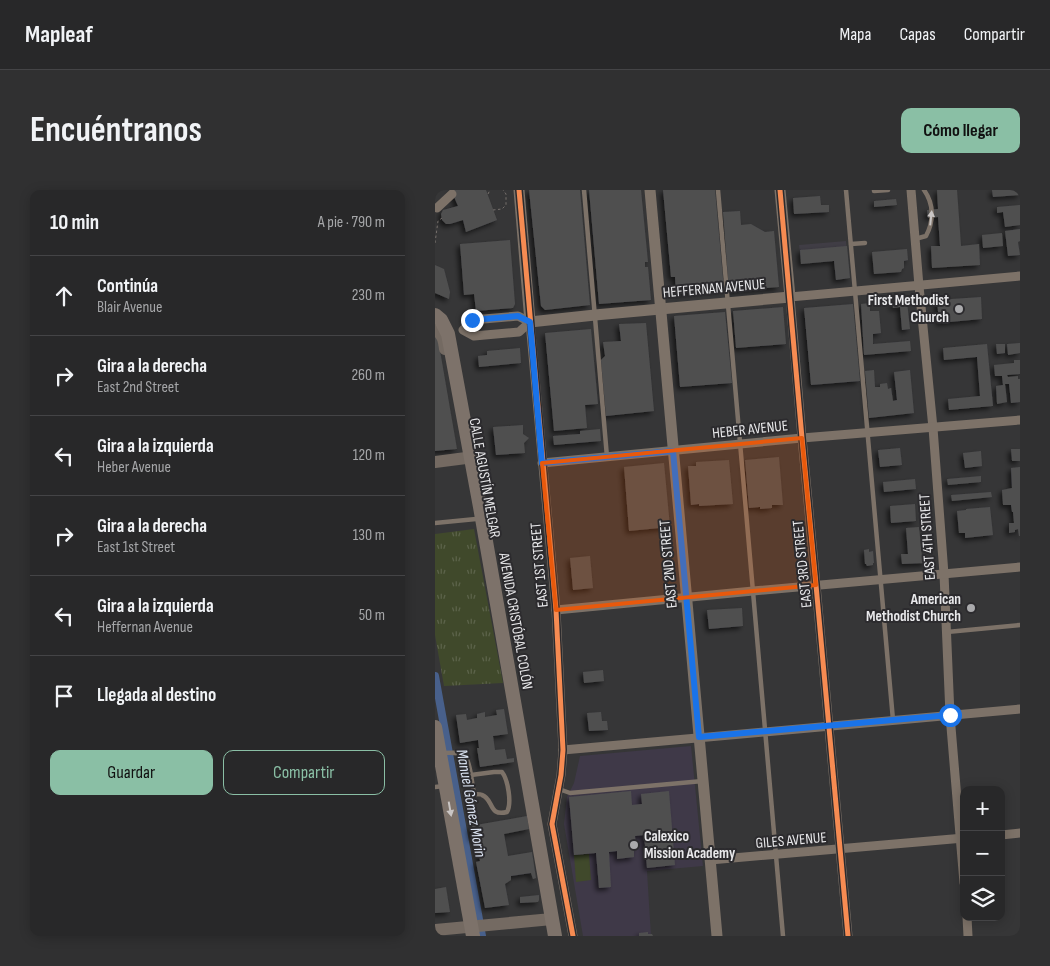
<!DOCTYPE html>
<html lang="es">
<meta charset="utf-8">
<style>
body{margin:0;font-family:"Sofia Sans Condensed",sans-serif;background:#303031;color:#f1f3f6}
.controls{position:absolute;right:15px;bottom:15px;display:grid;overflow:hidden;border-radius:10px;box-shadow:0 2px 12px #0003}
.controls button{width:45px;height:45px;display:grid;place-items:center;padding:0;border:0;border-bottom:1px solid #444446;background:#282829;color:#f1f3f6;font:25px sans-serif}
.stop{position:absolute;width:15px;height:15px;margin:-11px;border:4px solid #1a73e8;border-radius:50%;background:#fff}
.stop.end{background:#1a73e8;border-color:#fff;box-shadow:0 1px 5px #0008}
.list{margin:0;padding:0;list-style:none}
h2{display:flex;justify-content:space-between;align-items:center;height:65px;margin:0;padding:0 20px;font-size:21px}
h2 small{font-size:16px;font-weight:400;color:#a5a6a8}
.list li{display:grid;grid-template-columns:32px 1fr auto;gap:15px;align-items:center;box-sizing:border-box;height:80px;padding:0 20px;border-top:1px solid #444446}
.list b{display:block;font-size:19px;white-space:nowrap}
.list p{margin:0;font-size:16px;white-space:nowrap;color:#a5a6a8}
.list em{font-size:16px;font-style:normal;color:#a5a6a8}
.actions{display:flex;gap:10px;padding:15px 20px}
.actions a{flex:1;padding:11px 0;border:1px solid #8abfa5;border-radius:10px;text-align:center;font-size:18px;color:#8abfa5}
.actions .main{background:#8abfa5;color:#111}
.icon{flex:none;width:28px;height:28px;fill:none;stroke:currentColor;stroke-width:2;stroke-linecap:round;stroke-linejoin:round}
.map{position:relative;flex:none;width:585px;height:746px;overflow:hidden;border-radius:10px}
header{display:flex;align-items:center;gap:30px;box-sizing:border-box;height:70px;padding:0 25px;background:#282829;border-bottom:1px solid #444446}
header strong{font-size:24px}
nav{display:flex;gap:28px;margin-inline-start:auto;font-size:18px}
.intro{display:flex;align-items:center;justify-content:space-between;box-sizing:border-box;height:120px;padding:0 30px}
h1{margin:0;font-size:35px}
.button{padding:12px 22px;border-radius:10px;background:#8abfa5;color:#111;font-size:18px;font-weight:700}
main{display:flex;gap:30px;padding:0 30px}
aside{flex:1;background:#282829;border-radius:10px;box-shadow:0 2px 12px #0003}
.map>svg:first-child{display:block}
.built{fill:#403d45}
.education{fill:#3f3948}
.green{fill:#40492b}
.park{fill:url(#park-tufts)}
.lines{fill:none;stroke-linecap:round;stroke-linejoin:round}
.canal{stroke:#48608b;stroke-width:8}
.building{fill:#4f4f50;filter:url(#shadow)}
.path{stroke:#77716d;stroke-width:1;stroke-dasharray:2.5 2.5;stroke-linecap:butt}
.service{stroke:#7d7268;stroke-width:4.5}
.minor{stroke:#7d7268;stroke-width:9}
.tertiary{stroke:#7d7268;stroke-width:11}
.secondary{stroke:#746a62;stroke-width:12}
.primary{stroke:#7d726a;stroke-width:14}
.cycleway-casing{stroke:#2c2b2e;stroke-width:8}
.cycleway{stroke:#f68b52;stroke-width:5}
.oneway{fill:#c9c5c4}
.route{stroke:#1a73e8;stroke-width:6}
.marked{fill:#e8590c;fill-opacity:0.2;stroke:#e8590c;stroke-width:4;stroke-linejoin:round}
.poi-dot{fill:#aaaaac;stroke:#2c2b2e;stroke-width:2}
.labels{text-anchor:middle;stroke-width:4;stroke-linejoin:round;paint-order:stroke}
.street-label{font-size:15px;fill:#e9e9eb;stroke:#2c2b2e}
.poi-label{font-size:15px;font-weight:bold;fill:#e9e9eb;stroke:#2c2b2e;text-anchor:end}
.water-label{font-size:16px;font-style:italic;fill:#dae2f1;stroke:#2c2b2e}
</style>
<header>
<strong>Mapleaf</strong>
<nav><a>Mapa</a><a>Capas</a><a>Compartir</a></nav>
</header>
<div class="intro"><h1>Encuéntranos</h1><a class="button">Cómo llegar</a></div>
<main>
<aside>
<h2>10 min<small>A pie · 790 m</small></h2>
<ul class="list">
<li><svg class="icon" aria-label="ahead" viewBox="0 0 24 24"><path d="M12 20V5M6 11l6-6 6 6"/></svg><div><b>Continúa</b><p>Blair Avenue</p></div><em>230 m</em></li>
<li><svg class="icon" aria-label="right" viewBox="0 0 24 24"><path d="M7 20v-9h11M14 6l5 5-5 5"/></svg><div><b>Gira a la derecha</b><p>East 2nd Street</p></div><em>260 m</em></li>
<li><svg class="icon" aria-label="left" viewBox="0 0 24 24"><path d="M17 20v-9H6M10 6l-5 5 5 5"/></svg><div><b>Gira a la izquierda</b><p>Heber Avenue</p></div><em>120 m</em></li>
<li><svg class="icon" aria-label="right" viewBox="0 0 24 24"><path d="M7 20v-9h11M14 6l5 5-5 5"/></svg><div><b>Gira a la derecha</b><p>East 1st Street</p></div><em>130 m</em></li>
<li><svg class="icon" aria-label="left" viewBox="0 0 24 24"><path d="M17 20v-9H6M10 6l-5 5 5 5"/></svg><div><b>Gira a la izquierda</b><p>Heffernan Avenue</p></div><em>50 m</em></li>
<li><svg class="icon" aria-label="arrive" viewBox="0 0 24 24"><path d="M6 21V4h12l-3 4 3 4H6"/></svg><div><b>Llegada al destino</b></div></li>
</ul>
<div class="actions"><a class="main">Guardar</a><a>Compartir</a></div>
</aside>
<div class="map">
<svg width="585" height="746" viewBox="0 0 585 746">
<defs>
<pattern id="park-tufts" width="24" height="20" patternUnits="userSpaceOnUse" patternTransform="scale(1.25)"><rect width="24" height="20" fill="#40492b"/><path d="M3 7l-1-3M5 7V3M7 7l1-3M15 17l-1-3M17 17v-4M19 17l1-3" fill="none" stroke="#5c634a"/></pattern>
<filter id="shadow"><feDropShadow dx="-3" dy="3" stdDeviation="2.5" flood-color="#0009"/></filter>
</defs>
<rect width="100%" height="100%" fill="#363637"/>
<!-- built -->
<path class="built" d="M411 51 414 84 400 67 366 70 364 55Z"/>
<!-- education -->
<path class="education" d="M256 556 268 676 212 681 216 746H148L129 634 132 607 139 593 145 566Z"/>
<!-- green -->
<path class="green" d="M154 664 156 690 141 692 139 665Z"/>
<!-- park -->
<path class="park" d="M39 339 68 493 9 496 0 445V344Z"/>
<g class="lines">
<!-- canal -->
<path class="canal" d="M0 486 47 746"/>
</g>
<!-- building -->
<g class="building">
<path d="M16 0H51L62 30 31 42 28 30 15 34H11L7 30 6 24 8 20 23 16Z"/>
<path d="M94 0H145L155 115 110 120 106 116Z"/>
<path d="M154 0H206L213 72H210V77H213L216 110 164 114Z"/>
<path d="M228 0H280L289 99 241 104 240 87H236Z"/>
<path d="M502 0H522L526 56 544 54 545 75 497 78 496 56H505L503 27 493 28 492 20 503 19Z"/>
<path d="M557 0H585V5L558 7Z"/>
<path d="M385 6 386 15H394V22L359 24 358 8Z"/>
<path d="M461 9 462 15 439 17V11Z"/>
<path d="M585 15V35L570 37 568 22 562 23V17Z"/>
<path d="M305 21 306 35 316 34 330 42 339 41 344 97 294 101 288 22Z"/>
<path d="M585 39V51L583 52 585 65 573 66 570 41Z"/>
<path d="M567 43 568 56 548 58 547 45Z"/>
<path d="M75 50 80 114 78 118 41 121 39 104 29 105 25 54Z"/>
<path d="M412 56 415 88 401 90 399 71 366 74 365 60Z"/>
<path d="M472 59 473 70 469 71V78L467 79 466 82 439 84 437 62Z"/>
<path d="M0 75 9 79 15 102 14 109 0 103Z"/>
<path d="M546 107 547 129 504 133 502 110Z"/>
<path d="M472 112 475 139 467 140 465 117 458 118 457 113Z"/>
<path d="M435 113V121H444L446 143 438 144V154L475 151 476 161 429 165 426 114Z"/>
<path d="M418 114 425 191 376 195 369 118Z"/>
<path d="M348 117 351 154 301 158 298 121Z"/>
<path d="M290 122 297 193 245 197 239 126Z"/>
<path d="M211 133 219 221 171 226 166 170 170 166 168 152 186 151 184 134Z"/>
<path d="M156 139 163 214 150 215 152 238 119 241 110 143Z"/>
<path d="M0 147 3 149 22 259 0 261Z"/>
<path d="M585 153V163L573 165 572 154Z"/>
<path d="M552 154 558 216 514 220 513 209 545 206 542 167 509 170 508 158Z"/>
<path d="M561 154H570V163L562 164Z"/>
<path d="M85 158 86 173 44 177 43 166 52 165V161Z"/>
<path d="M579 170H585V184L572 185 573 187 583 186V189H585V212L576 213 574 194H570L572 212 562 214 561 196 568 195 567 186H560L559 175 579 173Z"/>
<path d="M439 180 440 197H445V194L452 193 453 199 456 198 458 211 462 210 459 182 475 180 479 223 434 228 430 181Z"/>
<path d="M88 235V244L94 248 89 253 90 263 61 265 58 237Z"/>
<path d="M165 239 166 251 119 255 118 246 145 244V241Z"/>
<path d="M465 258 467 275 445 277 443 260Z"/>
<path d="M576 259H585V271H577Z"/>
<path d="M546 261 547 276 530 278 528 263Z"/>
<path d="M344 267 348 315H337V318L325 319V317L314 318 310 270Z"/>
<path d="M294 270 298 314 264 316V314L256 315 253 276H261V272Z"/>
<path d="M229 273 235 337 194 341 189 277Z"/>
<path d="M585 277V346H584L583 339 580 340V342L574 343V333H579L578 322H577L576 315H568L567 300 577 298 576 278Z"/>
<path d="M546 286V292L513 295 512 289Z"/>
<path d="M480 289 481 299 449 302 448 292Z"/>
<path d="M556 302 557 307 517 311 516 305Z"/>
<path d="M480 314 481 331 456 333 455 316Z"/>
<path d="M555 317 558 345 530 348V343H524L522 321 531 320V319Z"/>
<path d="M484 337 487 367H490L491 373 467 374 466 364H473L471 338Z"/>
<path d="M434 359V362L438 361 439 373H438V375L432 376 431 374H430L429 360Z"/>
<path d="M155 366 158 398 138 400 135 368Z"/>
<path d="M307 418 308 436 274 439 272 420Z"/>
<path d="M168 480 169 491 149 493 148 482Z"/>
<path d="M69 519 73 544 58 546 60 560 70 559 72 569 79 568V572L45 577 42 558H44L43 550 25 553 21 525 31 524 32 530 42 528V524L50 522V527L62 525 61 520Z"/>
<path d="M166 522 167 531H172L173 540 154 541 152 523Z"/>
<path d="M196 601 197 615 207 614 206 604 234 601 240 675 212 678 209 645 200 646 201 660H199V667L182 669V661L174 662 176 697 164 698 161 663 139 665 134 607Z"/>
<path d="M92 626 94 639 69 644 73 666 97 662 101 688 98 689 96 683 76 686V690L70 694 74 715 50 718 41 672 45 671 41 648 37 649 35 636Z"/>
<path d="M11 697 15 722 0 723V699Z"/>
<path d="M104 705V710L103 712 85 713V707Z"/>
<path d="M213 742V744H217L218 746H204V743Z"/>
</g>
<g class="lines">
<!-- path -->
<g class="path">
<path d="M53 4 55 0"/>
<path d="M58 20 67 19 71 15V4L68 0"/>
<path d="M0 53 3 31 7 28"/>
</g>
<!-- service -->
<g class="service">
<path d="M149 0 172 267"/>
<path d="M283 0 348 746"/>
<path d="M411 0 458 530"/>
<path d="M439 0V1L453 0"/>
<path d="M480 49 491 46C499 31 499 14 489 0"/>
<path d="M416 54 430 53"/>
<path d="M0 333 41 329"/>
<path d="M512 442 585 435"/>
<path d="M7 563C29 562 32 562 36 585L59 582H67C73 590 77 613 72 622 53 627 59 609 47 605 46 604 41 604 39 604L36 585"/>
<path d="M0 597 9 596"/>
<path d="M124 599 135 603 268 591"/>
</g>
<!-- minor -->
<g class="minor">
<path d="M476 0 484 96 498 238 509 384 515 525 529 693"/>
<path d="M2 18 17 4"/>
<path d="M83 126 95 132 84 142 39 146 28 140 37 130Z"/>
<path d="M95 132 121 420 128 560 126 585 117 634 138 746"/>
<path d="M107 273 367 248 585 230"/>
<path d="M121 420 318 401 585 377"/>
<path d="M128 560 585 519"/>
<path d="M566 645 585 643"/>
<path d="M275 670 529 648"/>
<path d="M532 727 533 746"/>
<path d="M413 746 381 395 367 248 355 107 585 86"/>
</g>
<!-- tertiary -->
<g class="tertiary">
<path d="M84 0 95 132 160 125 355 107 345 0"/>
<path d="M215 0 282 746"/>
</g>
<!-- secondary -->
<g class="secondary">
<path d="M0 140C8 144 9 151 10 159"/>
<path d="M0 272 31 268"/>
<path d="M0 740 117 729"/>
</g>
<!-- primary -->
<g class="primary">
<path d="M0 125 6 130 13 144 45 317 120 746"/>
<path d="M0 537 38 746"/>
</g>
<defs>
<g id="cycleway">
<path d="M84 0 121 420 128 560 126 585 117 634 138 746"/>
<path d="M345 0 367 248 381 395 413 746"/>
</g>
</defs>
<!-- cycleway casing -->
<use href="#cycleway" class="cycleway-casing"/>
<!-- cycleway -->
<use href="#cycleway" class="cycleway"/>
</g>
<!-- one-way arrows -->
<defs><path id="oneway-solid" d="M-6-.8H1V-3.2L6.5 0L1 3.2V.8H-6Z" transform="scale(1.25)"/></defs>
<g class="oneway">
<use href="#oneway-solid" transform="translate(496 28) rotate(-84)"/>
<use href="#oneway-solid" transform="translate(15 619) rotate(80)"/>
</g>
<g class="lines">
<!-- route -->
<path class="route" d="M37 130 83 126 95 132 107 273 238 261 264 547 515 525"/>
</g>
<!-- marked area -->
<path class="marked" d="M367 248 381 395 121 420 107 273Z"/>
<!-- markers -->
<g class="poi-dot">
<circle cx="524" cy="119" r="5"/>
<circle cx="536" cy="418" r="5"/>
<circle cx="199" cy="655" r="5"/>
</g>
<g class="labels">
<!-- street labels -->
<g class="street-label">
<text transform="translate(279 98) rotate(-5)" y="5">HEFFERNAN AVENUE</text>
<text transform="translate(315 239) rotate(-6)" y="5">HEBER AVENUE</text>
<text transform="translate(50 288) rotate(80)" y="5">CALLE AGUSTÍN MELGAR</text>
<text transform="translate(492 347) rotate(-94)" y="5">EAST 4TH STREET</text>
<text transform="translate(233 374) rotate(-95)" y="5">EAST 2ND STREET</text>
<text transform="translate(367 374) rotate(-96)" y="5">EAST 3RD STREET</text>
<text transform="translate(104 375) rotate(-95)" y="5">EAST 1ST STREET</text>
<text transform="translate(81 431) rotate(80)" y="5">AVENIDA CRISTÓBAL COLÓN</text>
<text transform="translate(356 650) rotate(-5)" y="5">GILES AVENUE</text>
</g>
<!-- poi labels -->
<g class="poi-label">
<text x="514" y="115">First Methodist<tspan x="514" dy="17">Church</tspan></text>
<text x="526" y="414">American<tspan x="526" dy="17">Methodist Church</tspan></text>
<text x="209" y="651" text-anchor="start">Calexico<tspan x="209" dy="17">Mission Academy</tspan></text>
</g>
<!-- water labels -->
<g class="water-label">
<text transform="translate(37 613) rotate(80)" y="6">Manuel Gómez Morin</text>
</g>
</g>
</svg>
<div class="controls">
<button>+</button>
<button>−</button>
<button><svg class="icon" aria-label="layers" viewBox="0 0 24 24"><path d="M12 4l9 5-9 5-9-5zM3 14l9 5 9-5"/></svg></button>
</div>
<div class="stop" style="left:515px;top:525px"></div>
<div class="stop end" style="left:37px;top:130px"></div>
</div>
</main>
